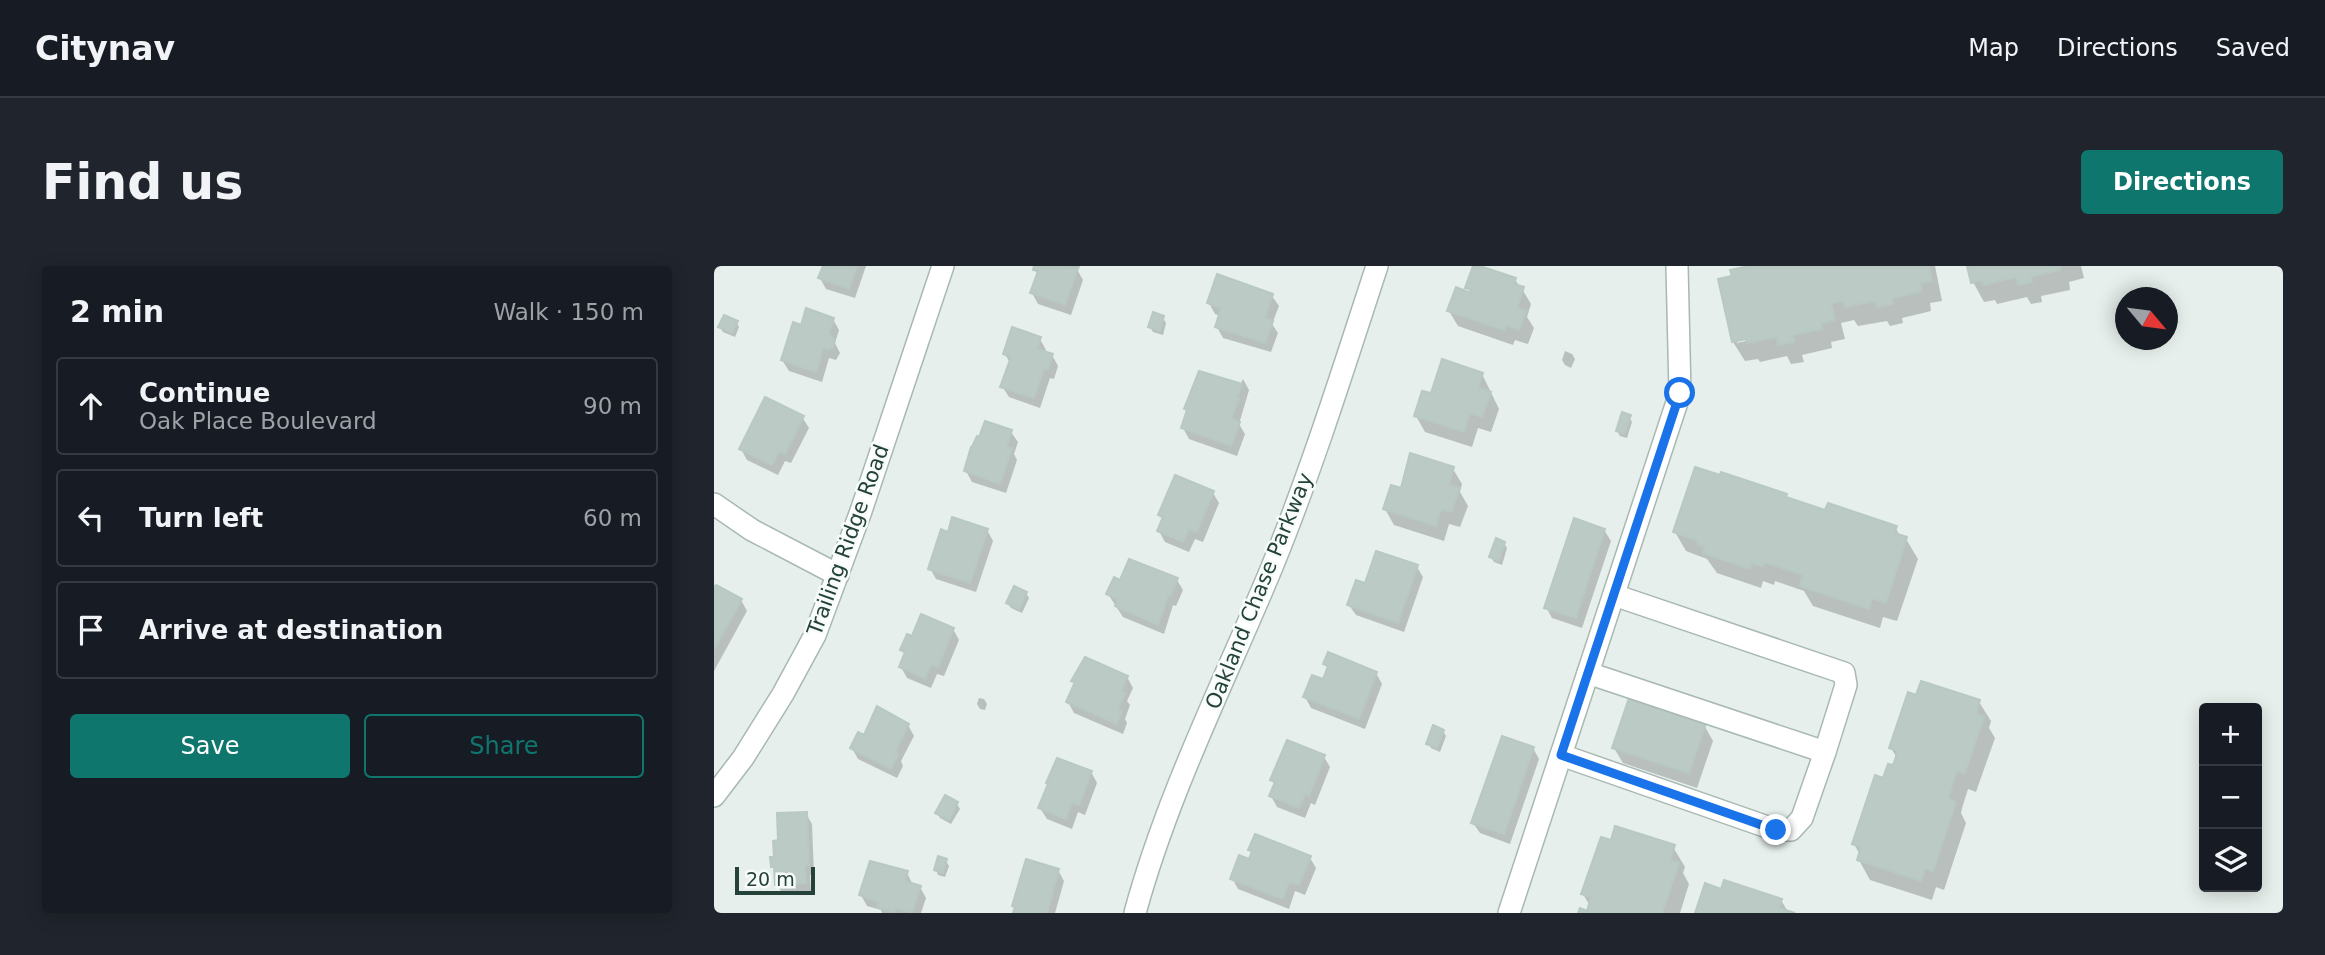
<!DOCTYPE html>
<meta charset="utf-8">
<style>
body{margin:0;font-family:"DejaVu Sans",sans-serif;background:#20242c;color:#f1f3f6}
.controls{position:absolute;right:21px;bottom:21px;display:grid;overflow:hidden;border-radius:7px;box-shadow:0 4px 18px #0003}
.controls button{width:63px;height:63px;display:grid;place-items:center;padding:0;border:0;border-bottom:2px solid #363941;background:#171b24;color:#f1f3f6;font:35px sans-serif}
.compass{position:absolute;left:1401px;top:21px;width:63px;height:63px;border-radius:50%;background:#171b24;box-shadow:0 4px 18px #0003;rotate:119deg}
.scale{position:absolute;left:21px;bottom:18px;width:80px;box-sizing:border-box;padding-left:7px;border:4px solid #24423a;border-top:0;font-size:19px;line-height:24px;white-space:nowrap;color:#24423a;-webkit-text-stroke:5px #f7fbf9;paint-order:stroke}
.stop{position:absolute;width:21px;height:21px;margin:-16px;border:5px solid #1a73e8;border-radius:50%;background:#fff}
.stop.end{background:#1a73e8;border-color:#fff;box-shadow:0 2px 7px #0008}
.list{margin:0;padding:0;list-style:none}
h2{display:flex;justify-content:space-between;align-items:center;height:91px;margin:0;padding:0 28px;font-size:30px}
h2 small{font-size:23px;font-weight:400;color:#9ea1a6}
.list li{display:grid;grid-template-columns:46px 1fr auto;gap:21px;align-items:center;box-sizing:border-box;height:98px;margin:0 14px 14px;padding:0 14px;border:2px solid #363941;border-radius:7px}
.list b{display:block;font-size:26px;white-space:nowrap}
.list p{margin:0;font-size:23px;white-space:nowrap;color:#9ea1a6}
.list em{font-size:23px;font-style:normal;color:#9ea1a6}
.actions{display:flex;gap:14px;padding:21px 28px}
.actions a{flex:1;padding:16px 0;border:2px solid #0f766e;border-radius:7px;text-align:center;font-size:24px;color:#0f766e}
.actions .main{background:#0f766e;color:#fff}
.icon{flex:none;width:38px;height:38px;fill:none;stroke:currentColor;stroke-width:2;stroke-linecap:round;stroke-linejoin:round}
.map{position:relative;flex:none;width:1569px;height:647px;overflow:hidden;border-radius:7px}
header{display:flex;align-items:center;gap:42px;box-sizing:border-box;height:98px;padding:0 35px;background:#171b24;border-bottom:2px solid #363941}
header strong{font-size:33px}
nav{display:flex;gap:38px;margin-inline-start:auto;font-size:24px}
.intro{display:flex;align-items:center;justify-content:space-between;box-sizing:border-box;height:168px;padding:0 42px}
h1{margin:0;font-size:49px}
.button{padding:18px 32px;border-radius:7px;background:#0f766e;color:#fff;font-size:24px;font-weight:700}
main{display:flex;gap:42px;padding:0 42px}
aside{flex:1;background:#171b24;border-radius:7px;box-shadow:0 4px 18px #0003}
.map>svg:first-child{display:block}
.shadow{fill:#0003;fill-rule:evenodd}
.building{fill:#bbcac4;stroke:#b8c9c2;stroke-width:2}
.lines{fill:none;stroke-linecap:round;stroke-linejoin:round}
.minor-casing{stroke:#a8b8b2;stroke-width:24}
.minor{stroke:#fff;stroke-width:21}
.route{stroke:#1a73e8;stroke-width:9}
.labels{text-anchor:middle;stroke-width:5;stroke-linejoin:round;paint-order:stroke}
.street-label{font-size:21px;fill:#24423a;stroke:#f7fbf9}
</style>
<header>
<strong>Citynav</strong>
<nav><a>Map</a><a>Directions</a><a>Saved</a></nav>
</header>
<div class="intro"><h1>Find us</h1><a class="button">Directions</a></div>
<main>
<aside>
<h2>2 min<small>Walk · 150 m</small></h2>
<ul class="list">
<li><svg class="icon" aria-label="ahead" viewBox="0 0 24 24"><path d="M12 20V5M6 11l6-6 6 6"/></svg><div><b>Continue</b><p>Oak Place Boulevard</p></div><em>90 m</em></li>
<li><svg class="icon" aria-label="left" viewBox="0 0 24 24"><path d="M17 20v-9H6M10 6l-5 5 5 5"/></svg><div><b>Turn left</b></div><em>60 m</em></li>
<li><svg class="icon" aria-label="arrive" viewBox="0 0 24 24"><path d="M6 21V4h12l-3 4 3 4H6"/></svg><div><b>Arrive at destination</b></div></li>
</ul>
<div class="actions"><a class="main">Save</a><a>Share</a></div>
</aside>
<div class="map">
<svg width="1569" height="647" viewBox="0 0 1569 647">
<rect width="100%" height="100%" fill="#e6efeb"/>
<!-- shadow -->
<g class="shadow">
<path d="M110 0H152L141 32 112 23 106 12Z"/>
<path d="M322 0H366L364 5 369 14 357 49 324 38 318 27 324 9 321 4Z"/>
<path d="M761 0 801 14 808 23 817 38 813 51 820 62 814 78 801 74 799 79 744 60 735 45 758 29 753 21Z"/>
<path d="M1044 0H1221L1228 35 1216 37 1217 45 1188 52 1189 57 1176 60 1173 55 1144 60 1140 54 1127 57 1131 73 1117 76 1118 82 1088 89 1090 96 1077 98 1073 90 1046 96 1044 93 1031 95 1019 76ZM1023 73H1041L1023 77Z"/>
<path d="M1255 0H1367L1370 12 1355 16 1356 24 1327 30 1328 36 1317 38 1313 31 1283 38 1281 34 1270 36 1259 16Z"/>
<path d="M558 30 565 40 558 58 564 67 557 86 509 72 503 61 507 50 501 48 495 37Z"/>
<path d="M449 52 452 57 449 69 439 66 436 61Z"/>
<path d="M119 53 125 64 121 77 126 87 122 94 115 92 108 116 75 105 68 94 88 61Z"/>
<path d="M22 56 25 61 21 71 9 66 6 61Z"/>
<path d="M326 73 332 84 331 87 338 89 344 100 340 113 336 112 326 142 295 131 288 120 296 97 291 88Z"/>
<path d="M851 85 858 88 861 93 857 102 851 99 848 94Z"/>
<path d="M768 108 785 143 777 166 764 162 758 181 711 166 702 150 718 129Z"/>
<path d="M529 113 535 124 525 158 531 168 523 190 475 173 469 162 474 147 472 143 525 121Z"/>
<path d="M88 151 95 162 77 197 71 195 64 209 33 194 27 183Z"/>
<path d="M915 151 918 156 913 172 906 170 903 165Z"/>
<path d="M297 166 304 176 300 188 303 194 292 227 258 216 252 205Z"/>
<path d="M739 203 748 218 746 226 754 240 746 261 735 258 730 275 680 259 671 243 689 224Z"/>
<path d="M499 227 505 237 489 276 481 273 475 286 451 276 445 265 449 254 446 249Z"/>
<path d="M1072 229 1074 234 1112 246 1181 261 1187 272 1192 273 1204 293 1183 355 1169 351 1166 362 1099 340 1090 325 1061 315 1060 319 1049 315 1047 322 1003 307 993 293 972 285 961 266Z"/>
<path d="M273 264 279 275 262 326 222 313 216 302 235 268Z"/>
<path d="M890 264 897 275 868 362 838 352 832 341Z"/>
<path d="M790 277 793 282 788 299 780 296 777 291Z"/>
<path d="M703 301 709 311 690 366 642 349 635 339 652 320Z"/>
<path d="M463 314 469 324 462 340 459 339 450 368 409 351 394 328 407 316Z"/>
<path d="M0 326 27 334 33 345 0 405Z"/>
<path d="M312 327 315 332 308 347 297 342 294 337Z"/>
<path d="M239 363 245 374 230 410 223 408 217 422 193 412 187 401 192 390 188 384 198 373Z"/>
<path d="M611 398 662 407 668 418 651 463 597 442 591 431 610 416 615 404Z"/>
<path d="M413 411 419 422 413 435 416 439 411 453 413 457 409 468 360 447 354 436 362 418 359 415Z"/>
<path d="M1203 431 1265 436 1277 455 1275 462 1281 472 1262 526 1254 523 1249 539 1247 547 1252 557 1230 624 1222 621 1218 634 1156 614 1145 594 1146 589 1140 578 1171 514 1180 501 1183 492 1177 482Z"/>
<path d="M265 432 270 433 273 438 271 444 266 443 263 438Z"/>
<path d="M194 459 200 470 187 495 189 500 183 512 144 493 138 482 151 471Z"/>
<path d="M990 459 999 475 983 522 909 497 900 482Z"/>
<path d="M729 465 732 470 726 486 717 482 714 477Z"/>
<path d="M819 482 825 493 796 578 766 567 759 557Z"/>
<path d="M610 491 616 501 601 539 597 537 591 552 563 541 557 530 561 519 558 514Z"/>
<path d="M377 506 383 517 371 549 364 546 358 563 333 553 326 542 335 520Z"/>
<path d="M243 538 246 543 237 558 226 552 223 547Z"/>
<path d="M92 548 98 558 100 609H96L97 628 69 629 63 618V607L59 601 66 576Z"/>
<path d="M959 581 971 601 969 607 975 618 966 647H866H874L876 640 869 628Z"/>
<path d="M536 584 596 592 602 602 591 629 581 625 575 643 524 623 518 612 536 596 539 588Z"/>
<path d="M232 595 235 600 231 611 224 609 222 604Z"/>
<path d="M344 604 350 615 341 647H301L300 640Z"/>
<path d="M193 607 199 619 206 621 212 632 207 647H168L167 644 153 640 147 629Z"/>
<path d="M1008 625 1067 634 1074 646Z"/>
</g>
<!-- building -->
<g class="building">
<path d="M109 0H143L135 23 104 12Z"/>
<path d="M320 0 364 2 351 39 316 27 324 5 319 4Z"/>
<path d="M759 0H766L802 12 800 18 810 21 803 42 812 45 805 64 792 59 790 64 733 45 742 21 757 27 759 24 751 22Z"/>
<path d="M1035 0H1215L1218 15 1206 17 1207 26 1178 32 1179 38 1163 41 1161 35 1131 41 1129 35 1117 37 1121 54 1107 57 1108 63 1078 69 1080 76 1064 79 1063 71 1033 77 1032 73 1018 76 1004 13 1018 10 1016 4Z"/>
<path d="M1253 0H1346V4L1317 11 1318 16 1304 19 1302 11 1270 19 1269 14 1257 17Z"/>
<path d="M503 8 559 28 551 52 559 55 551 77 501 61 507 42 493 37Z"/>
<path d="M92 42 120 52 115 68 121 74 119 81 115 84 109 82 102 106 67 94 79 56 87 59Z"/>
<path d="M439 46 450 50 446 65 434 61Z"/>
<path d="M10 49 24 55 18 67 4 61Z"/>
<path d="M298 61 327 71 323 83 339 88 334 103 330 102 320 132 286 121 297 91 289 88Z"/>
<path d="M728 93 769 107 764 122 777 126 768 151 756 147 750 166 700 150 708 125 717 127Z"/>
<path d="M485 105 528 118 523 132 525 133 517 152 526 156 517 180 467 162 473 144 470 143Z"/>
<path d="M51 131 90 150 71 188 65 185 58 199 25 183Z"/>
<path d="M908 146 917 149 910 168 902 165Z"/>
<path d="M271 155 298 164 293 181 298 182 286 218 250 205 257 181H258L263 170 265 171Z"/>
<path d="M696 187 740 201 735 219 746 222 737 246 727 243 722 260 669 243 677 219 687 222Z"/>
<path d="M981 201 1006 209 1007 206 1073 228 1072 231 1111 244 1114 237 1183 260 1180 267 1193 271 1172 337 1158 332 1155 343 1086 320 1089 309 1050 296 1049 300 1038 297 1036 303 989 287 991 281 983 278 984 275 959 266Z"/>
<path d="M461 209 500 225 483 266 475 263 469 276 443 265 449 251 444 249Z"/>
<path d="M238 251 274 263 256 317 214 303 227 263 234 266Z"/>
<path d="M860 252 891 263 862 352 830 342Z"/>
<path d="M782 272 791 276 785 295 775 291Z"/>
<path d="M662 285 704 299 684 357 633 339 642 314 651 317Z"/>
<path d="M415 293 464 312 456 330 454 329 444 359 401 340 404 333 392 328 400 311 406 314Z"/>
<path d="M2 319 28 333 0 383V322Z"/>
<path d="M300 320 313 326 305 343 292 337Z"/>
<path d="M207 348 240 362 224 401 217 398 211 412 185 401 191 386 186 384 193 368 198 370Z"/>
<path d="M614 386 663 406 645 453 589 431 598 409 609 413 614 400 609 398Z"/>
<path d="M371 391 414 410 407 425 411 427 404 443 408 445 403 458 352 436 361 416 357 415Z"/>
<path d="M1207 415 1266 434 1262 448 1270 451 1251 507 1243 505 1238 519 1234 533 1242 536 1219 605 1211 602 1207 615 1143 594 1147 581 1138 578 1161 509 1169 512 1174 498 1179 499 1184 485 1175 482 1194 426 1202 429Z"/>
<path d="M915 432 992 457 975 507 898 482Z"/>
<path d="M163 440 195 458 181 486 184 488 177 503 136 482 144 466 150 469Z"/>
<path d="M719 459 730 464 723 482 712 478Z"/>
<path d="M788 470 820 481 790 568 757 557Z"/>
<path d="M573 474 611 489 595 530 591 528 585 542 555 530 561 516 556 514Z"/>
<path d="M343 492 378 505 365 539 358 537 352 553 324 542 334 518 332 517Z"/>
<path d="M231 529 244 536 235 554 221 547Z"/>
<path d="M93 546 95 599H91L92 617 61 619 60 601H57L56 591H60L59 575 64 574 63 547Z"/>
<path d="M901 560 961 579 956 594 965 597 948 647H864L866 642 873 645 877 631 867 628 887 571 897 574Z"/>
<path d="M541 568 597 590 585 619 575 616 569 633 516 613 525 589 535 593 538 585 534 584Z"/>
<path d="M224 590 233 593 229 607 220 604Z"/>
<path d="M312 593 345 603 333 647H299L301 641 298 640Z"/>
<path d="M156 595 194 605 191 615 207 620 198 647 182 642 180 647 163 641 165 636 145 629Z"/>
<path d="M1010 614 1068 633 1065 642 1081 647H981L991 617 1007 623Z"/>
</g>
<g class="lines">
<defs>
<g id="minor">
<path d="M0 238 38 264 124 309"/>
<path d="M874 407 1111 486"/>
<path d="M847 489 1062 564H1077L1088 552 1111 486 1132 419 1130 407 900 329"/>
<path d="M0 530 29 492 69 428 101 369 147 245 229 0"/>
<path d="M421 647C453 529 511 414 558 301 598 203 630 101 663 0"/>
<path d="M795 647 966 127 963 0"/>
</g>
</defs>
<!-- minor casing -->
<use href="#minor" class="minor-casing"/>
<!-- minor -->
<use href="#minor" class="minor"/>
</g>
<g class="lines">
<!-- route -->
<path class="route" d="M966 127 847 489 1062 564"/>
</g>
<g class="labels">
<!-- street labels -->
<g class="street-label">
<text transform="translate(134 274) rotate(-70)" y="7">Trailing Ridge Road</text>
<text transform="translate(545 325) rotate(-68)" y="7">Oakland Chase Parkway</text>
</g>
</g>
</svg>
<div class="controls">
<button>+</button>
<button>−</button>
<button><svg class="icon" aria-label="layers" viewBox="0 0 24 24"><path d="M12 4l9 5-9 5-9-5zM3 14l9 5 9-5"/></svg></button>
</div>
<svg class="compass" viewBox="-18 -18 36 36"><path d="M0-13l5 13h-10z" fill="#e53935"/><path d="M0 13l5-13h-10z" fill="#9ea1a6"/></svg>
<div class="scale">20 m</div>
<div class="stop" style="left:966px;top:127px"></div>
<div class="stop end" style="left:1062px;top:564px"></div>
</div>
</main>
